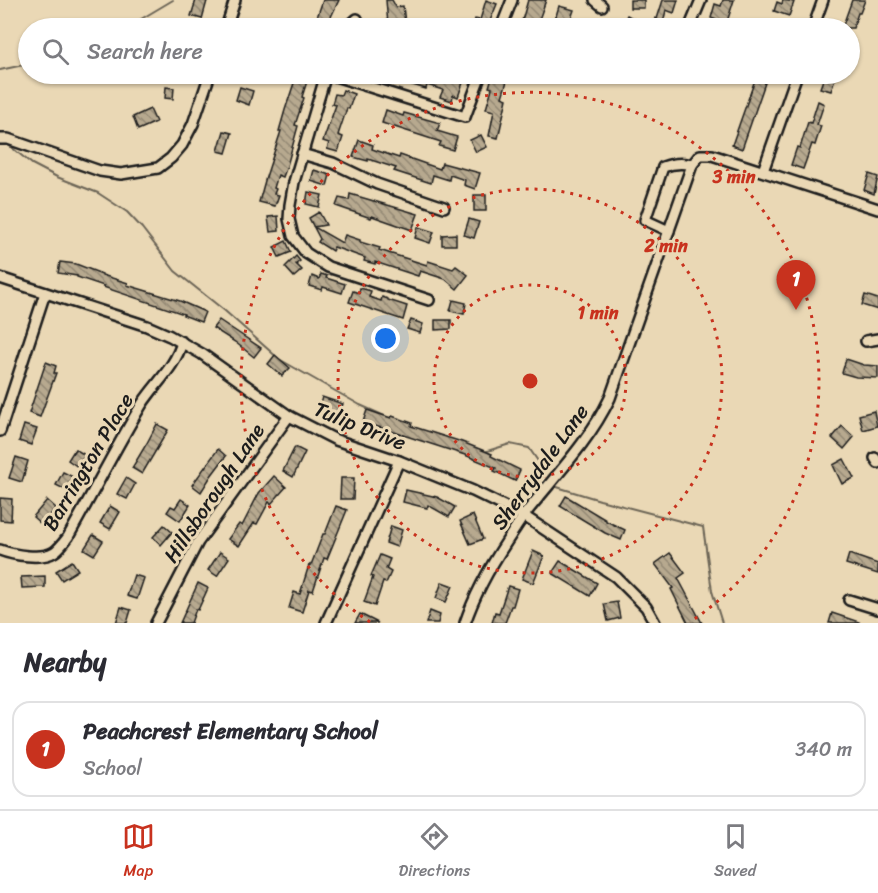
<!DOCTYPE html>
<style>
body{margin:0;font-family:Sriracha,sans-serif;background:#f7f7f7;color:#2b2b33}
.you{position:absolute;left:386px;top:339px;width:21px;height:21px;margin:-15px;border:4px solid #fff;border-radius:50%;background:#1a73e8;box-shadow:0 0 0 9px #1a73e833}
.badge{display:grid;place-items:center;width:39px;height:39px;border-radius:50%;background:#c8321e;color:#fff;font-size:20px;font-weight:700}
.pin{position:absolute;translate:-50% -50px;filter:drop-shadow(0 2px 3px #0008)}
.pin::after{content:'';position:absolute;top:32px;width:21px;height:18px;background:inherit;clip-path:polygon(0 0,100% 0,50% 100%)}
.list{margin:0;padding:0;list-style:none}
h2{display:flex;justify-content:space-between;align-items:center;height:78px;margin:0;padding:0 24px;font-size:26px}
h2 small{font-size:20px;font-weight:400;color:#7c7c81}
.list li{display:grid;grid-template-columns:39px 1fr auto;gap:18px;align-items:center;box-sizing:border-box;height:96px;margin:0 12px 12px;padding:0 12px;border:2px solid #e1e1e2;border-radius:18px}
.list b{display:block;font-size:22px;white-space:nowrap}
.list p{margin:0;font-size:20px;white-space:nowrap;color:#7c7c81}
.list em{font-size:20px;font-style:normal;color:#7c7c81}
.icon{flex:none;width:33px;height:33px;fill:none;stroke:currentColor;stroke-width:2;stroke-linecap:round;stroke-linejoin:round}
.map{position:relative;flex:none;width:878px;height:623px;overflow:hidden}
.search{position:absolute;background:#fff;box-shadow:0 2px 4px #0004;left:18px;right:18px;top:18px;height:66px;display:flex;align-items:center;gap:15px;box-sizing:border-box;padding:0 21px;border-radius:33px;color:#7c7c81;font-size:22px}
.sheet{height:186px;background:#fff}
nav{display:flex;justify-content:space-around;align-items:center;box-sizing:border-box;height:84px;border-top:2px solid #e1e1e2;background:#fff;font-size:16px;color:#7c7c81}
nav a{display:grid;justify-items:center;gap:3px}
nav .on{color:#c8321e}
.map>svg:first-child{display:block}
.lines{fill:none;stroke-linecap:round;stroke-linejoin:round}
.stream{stroke:#6c6557;stroke-width:2}
.building{fill:url(#building-back-hatch);stroke:#1c1c1c;stroke-width:1.5}
.street-casing{stroke:#1c1c1c;stroke-width:14}
.street{stroke:#ead8b5;stroke-width:9}
.ring{fill:none;stroke:#c8321e;stroke-width:3;stroke-dasharray:3 6}
.labels{text-anchor:middle;stroke-width:6;stroke-linejoin:round;paint-order:stroke}
.street-label{font-size:21px;fill:#1c1c1c;stroke:#ead8b5}
.centre{fill:#c8321e;stroke:#ead8b5;stroke-width:3}
.ring-label{font-size:18px;text-anchor:middle;font-weight:bold;fill:#c8321e;stroke:#ead8b5;stroke-width:6;stroke-linejoin:round;paint-order:stroke}
</style>
<div class="map">
<svg width="878" height="623" viewBox="0 0 878 623">
<defs>
<pattern id="building-back-hatch" width="6" height="6" patternUnits="userSpaceOnUse" patternTransform="scale(1.5)"><rect width="6" height="6" fill="#b7a98f"/><path d="M-1 5l2 2M0 0l6 6M5-1l2 2" fill="none" stroke="#948974"/></pattern>
</defs>
<rect width="100%" height="100%" fill="#ead8b5"/>
<filter id="ink" filterUnits="userSpaceOnUse"><feTurbulence type="fractalNoise" baseFrequency=".0167" numOctaves="2"/><feDisplacementMap in="SourceGraphic" scale="12" xChannelSelector="R" yChannelSelector="G"/><feConvolveMatrix kernelMatrix="1 2 1 2 8 2 1 2 1" color-interpolation-filters="sRGB"/></filter>
<g filter="url(#ink)">
<g class="lines">
<!-- stream -->
<g class="stream">
<path d="M126 28 173 0"/>
<path d="M0 70 28 64"/>
<path d="M6 143 32 164 57 177 98 193 127 212 142 228 175 271 225 311 279 359 360 405 389 418"/>
<path d="M484 452 510 444 529 448 542 467"/>
<path d="M557 487 600 500 703 527 712 591 722 623"/>
</g>
</g>
<!-- building -->
<g class="building">
<path d="M196 0 207 1 202 19 191 16Z"/>
<path d="M323 0H339L330 19 332 20 329 28H323L314 26Z"/>
<path d="M386 0H392L396 7 403 6 405 23 388 25Z"/>
<path d="M486 0 497 4 487 28H472L475 19 480 20Z"/>
<path d="M528 0H546L536 28H524L525 25 521 24Z"/>
<rect x="630" y="0" width="14" height="8"/>
<path d="M663 0H678L674 13 666 10 662 28H652L655 18 657 19Z"/>
<path d="M723 0H734L725 28H717L719 21 711 18 715 4 721 6Z"/>
<path d="M783 0 794 2 789 16 774 11 777 2 782 4Z"/>
<path d="M852 0H865L860 13H858L853 28H842Z"/>
<path d="M559 6 574 10 568 27 554 23Z"/>
<path d="M627 15 641 23 638 28H628L622 25Z"/>
<path d="M297 74 308 78 302 97 304 98 295 125 298 126 287 166 283 177 278 175 274 188 276 189 274 194 279 195 275 206 259 202 266 177 281 131H279L285 110Z"/>
<path d="M383 74H466L458 97 453 95 452 101 440 97 443 90 427 85 426 89 396 80 383 75Z"/>
<path d="M493 74 508 78 502 97 507 99 498 138 489 136 494 111 486 109 492 88 489 87Z"/>
<path d="M825 74 836 75 831 91 820 88Z"/>
<path d="M756 77 766 80 742 149 732 145Z"/>
<path d="M166 87 174 88 173 99 165 98Z"/>
<path d="M240 87 253 91 249 105 236 100Z"/>
<path d="M343 90 354 94 349 109 347 108 338 135 343 137 338 152 327 149 329 143 323 141 336 105 332 104 335 94 341 95Z"/>
<path d="M818 101 824 104 817 125 821 126 815 145 812 144 803 169 791 165 797 147 800 148 808 122 811 123Z"/>
<path d="M150 109 156 122 138 130 133 117Z"/>
<path d="M386 110 403 116 404 113 440 123 437 131 457 137 453 150 439 146 441 142 382 123Z"/>
<path d="M224 131 232 133 226 153 218 151Z"/>
<path d="M481 135 487 147 476 152 470 140Z"/>
<path d="M359 140 373 145 372 149 399 158 400 155 440 169 442 163 480 173 475 189 464 185 465 180 450 175 449 180 433 175 431 183 394 171 396 168 368 159V161L353 157Z"/>
<path d="M314 170 330 175 327 186 311 181Z"/>
<path d="M869 174 878 177 874 194 864 190Z"/>
<path d="M308 192 322 195 319 207 306 204Z"/>
<path d="M350 194 418 214 412 230 372 216 371 218 336 206 339 198 349 200Z"/>
<rect x="474" y="195" width="12" height="16"/>
<path d="M319 212 326 225 314 227 342 243 345 235 360 240V242L380 248 379 250 427 265 428 261 453 269 456 266 468 275 457 289 445 279 420 271 418 276 375 262V264L364 261 365 258 334 247 332 251 318 242 320 239 309 218Z"/>
<path d="M278 216 279 231 270 232 268 217Z"/>
<path d="M469 219 479 222 474 238 464 235Z"/>
<path d="M418 227 434 232 430 243 415 238Z"/>
<path d="M456 234V245H442V235Z"/>
<path d="M286 241 291 252 279 257 274 247Z"/>
<path d="M296 256 300 261 296 264 302 270 294 277 285 267Z"/>
<path d="M60 262 76 264 102 274V275L128 283 127 285 180 301 205 312 201 322 183 315 184 314 103 287 104 286 77 277V276L58 273Z"/>
<path d="M321 274 327 276 326 278 345 284 342 293 323 287 322 290 309 286 312 276 319 279Z"/>
<path d="M360 288 371 291 369 297 381 301 382 297 388 299V300L407 306 403 320 349 302 353 291 359 293Z"/>
<path d="M865 295 878 299V310L862 305Z"/>
<path d="M453 300 466 303 464 314 450 311Z"/>
<path d="M219 320 261 348 254 357 235 342 213 328Z"/>
<path d="M411 320 423 324 420 333 407 329Z"/>
<path d="M435 320H451V329L435 330Z"/>
<path d="M275 355 290 368 282 376 268 364Z"/>
<path d="M846 359 864 365 878 366V378L856 377 842 373Z"/>
<path d="M46 362 56 366 54 373H56L40 417 29 413Z"/>
<path d="M322 397 343 404 339 414 319 408Z"/>
<path d="M367 410 391 418 392 416 412 423 411 426 462 442 492 454 491 456 520 470 515 481 494 471 496 468 465 455 363 422Z"/>
<path d="M874 411 877 426 863 430 859 415Z"/>
<path d="M157 424 168 430 142 474 132 468 147 443Z"/>
<path d="M24 425 37 429 31 445 19 441Z"/>
<path d="M842 426 854 437 844 449 832 438Z"/>
<path d="M295 447 305 452 293 477 283 471Z"/>
<path d="M75 449 85 455 78 467 68 460Z"/>
<path d="M218 449 226 456 211 476 201 492 192 485Z"/>
<path d="M16 457 28 461 22 482 9 478Z"/>
<path d="M844 459 854 478 842 484 833 465Z"/>
<path d="M63 472 73 477 66 490 56 485Z"/>
<path d="M274 476 286 487 271 504 269 502 257 524 254 523 239 546 228 539 239 524 242 526 259 493Z"/>
<path d="M126 478 135 484 127 499 117 494Z"/>
<path d="M341 478H354L353 499H340Z"/>
<path d="M406 490 437 497 455 507 449 517 428 505 427 508 403 502Z"/>
<path d="M566 496 606 520V521L625 530 621 540 605 533 560 506Z"/>
<path d="M0 498 12 499 11 521 0 520Z"/>
<path d="M181 499 190 505 180 521 167 512 171 506 175 508Z"/>
<path d="M47 500 56 508 42 525 33 517Z"/>
<path d="M110 506 120 512 110 529 100 523Z"/>
<path d="M336 506 347 510 327 559 324 558 313 591 309 590 302 612 289 608 294 592 300 594 309 565H311L323 534H325Z"/>
<path d="M473 515 483 539 470 544 460 521Z"/>
<path d="M164 525 172 532 161 545 153 537Z"/>
<path d="M391 526 402 530 397 547 386 543Z"/>
<path d="M93 535 103 541 94 555 84 549Z"/>
<path d="M533 551 544 556 533 583 522 579Z"/>
<path d="M220 552 229 558 217 576 208 570Z"/>
<path d="M670 553 685 573 678 578 702 623H688L671 589 673 588 655 564Z"/>
<path d="M849 554 878 564V574L846 564Z"/>
<path d="M380 555 390 559 386 569 391 572 386 583 383 582 375 606 364 602 373 577 371 576Z"/>
<path d="M72 561 78 570 62 580 56 571Z"/>
<path d="M560 561 597 583 590 596 552 573Z"/>
<path d="M134 575 144 578 137 599 127 596Z"/>
<path d="M45 576V587L22 588 21 577Z"/>
<path d="M442 582 453 586 446 602 436 598Z"/>
<path d="M198 583 208 588 198 610 196 609 191 623H180Z"/>
<path d="M508 586 518 589 513 606H511L505 623H492L495 612 499 613Z"/>
<path d="M617 602 620 618 608 621 604 604Z"/>
<path d="M121 607 131 610 127 623H116Z"/>
<path d="M430 611 440 615 438 623H426Z"/>
<path d="M832 613 859 622 858 623H829Z"/>
<path d="M360 614 378 623H355Z"/>
</g>
<g class="lines">
<defs>
<g id="street">
<path d="M595 0 602 6"/>
<path d="M691 24 701 0"/>
<path d="M226 28 235 0"/>
<path d="M347 28 357 19"/>
<path d="M501 28 512 0"/>
<path d="M813 28 823 0"/>
<path d="M326 74 294 182 290 205 289 219 293 236 306 253 328 267 429 300"/>
<path d="M329 74 465 117 481 74"/>
<path d="M0 139H8L100 171 121 174 158 168 171 158 182 145 193 124 210 74"/>
<path d="M302 154 333 163 377 184 444 207"/>
<path d="M763 171 797 74"/>
<path d="M669 231 645 220 663 167C673 163 681 162 692 165"/>
<path d="M0 278 147 326 170 336 202 354 289 416 336 440 399 461 473 491 524 516 616 577 646 607 655 623"/>
<path d="M866 341 878 339"/>
<path d="M0 431 45 293"/>
<path d="M875 458 878 463"/>
<path d="M0 550C13 555 42 560 54 552 59 549 64 542 68 537 93 493 116 447 142 404 155 384 176 366 182 342"/>
<path d="M849 600 878 609"/>
<path d="M156 623 198 542 289 416"/>
<path d="M326 623 399 461"/>
<path d="M465 623C475 593 490 567 507 541 513 532 519 522 525 514 555 476 589 442 610 398L692 165 700 155H712L878 209"/>
</g>
</defs>
<!-- street casing -->
<use href="#street" class="street-casing"/>
<!-- street -->
<use href="#street" class="street"/>
</g>
</g>
<!-- distance rings -->
<g class="ring">
<circle cx="530" cy="381" r="96"/>
<circle cx="530" cy="381" r="192"/>
<path d="M370 622A289 289 0 1 1 690 622"/>
</g>
<g class="labels">
<!-- street labels -->
<g class="street-label">
<text transform="translate(360 426) rotate(22)" y="7">Tulip Drive</text>
<text transform="translate(88 462) rotate(-59)" y="7">Barrington Place</text>
<text transform="translate(540 467) rotate(-54)" y="7">Sherrydale Lane</text>
<text transform="translate(214 493) rotate(-56)" y="7">Hillsborough Lane</text>
</g>
</g>
<circle cx="530" cy="381" r="9" class="centre"/>
<g class="ring-label">
<text x="734" y="183">3 min</text>
<text x="666" y="252">2 min</text>
<text x="598" y="319">1 min</text>
</g>
</svg>
<div class="you"></div>
<div class="pin badge" style="left:796px;top:310px">1</div>
<div class="search"><svg class="icon" aria-label="search" viewBox="0 0 24 24"><circle cx="10" cy="10" r="6"/><path d="M15 15l6 6"/></svg>Search here</div>
</div>
<section class="sheet">
<h2>Nearby<small></small></h2>
<ul class="list">
<li><span class="badge">1</span><div><b>Peachcrest Elementary School</b><p>School</p></div><em>340 m</em></li>
</ul>
</section>
<nav>
<a class="on"><svg class="icon" aria-label="map" viewBox="0 0 24 24"><path d="M3 6l6-2 6 2 6-2v14l-6 2-6-2-6 2zM9 4v14M15 6v14"/></svg>Map</a>
<a><svg class="icon" aria-label="directions" viewBox="0 0 24 24"><path d="M12 3l9 9-9 9-9-9zM9 14v-3h6M13 9l2 2-2 2"/></svg>Directions</a>
<a><svg class="icon" aria-label="saved" viewBox="0 0 24 24"><path d="M7 4h10v16l-5-4-5 4z"/></svg>Saved</a>
</nav>
